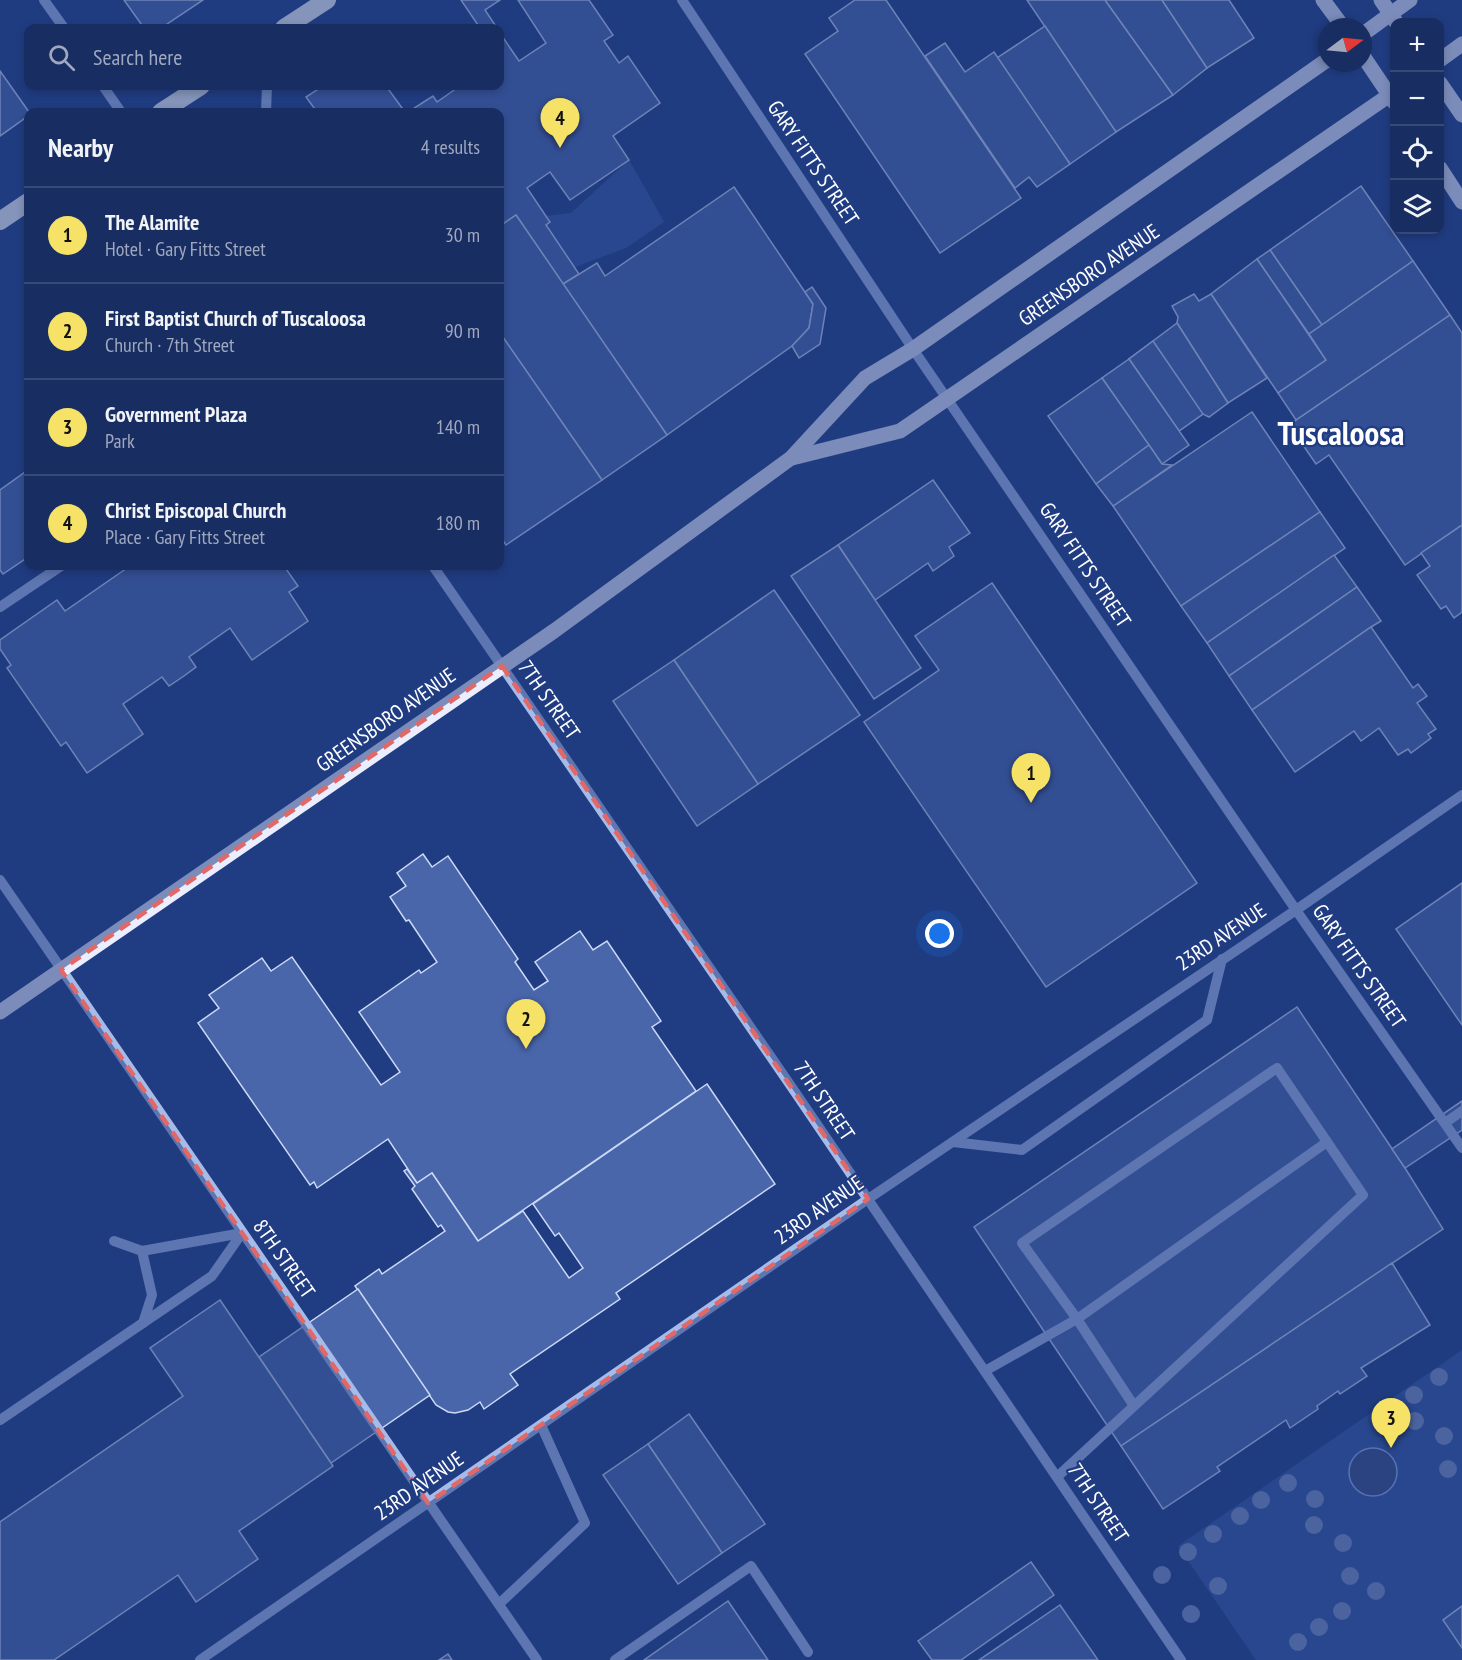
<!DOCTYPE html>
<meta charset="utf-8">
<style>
body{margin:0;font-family:"PT Sans Narrow",sans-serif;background:#213568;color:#f1f3f6}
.controls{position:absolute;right:18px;top:18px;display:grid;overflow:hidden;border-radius:12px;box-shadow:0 3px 9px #0003}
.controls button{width:54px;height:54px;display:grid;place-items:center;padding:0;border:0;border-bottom:2px solid #364977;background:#182d62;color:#f1f3f6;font:30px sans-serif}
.compass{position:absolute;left:1318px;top:18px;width:54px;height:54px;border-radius:50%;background:#182d62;box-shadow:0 3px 9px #0003;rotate:74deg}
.you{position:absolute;left:940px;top:934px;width:21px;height:21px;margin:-15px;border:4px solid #fff;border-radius:50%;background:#1a73e8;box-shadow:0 0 0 9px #1a73e833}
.badge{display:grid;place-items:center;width:39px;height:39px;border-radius:50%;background:#f6e267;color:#111;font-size:20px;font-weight:700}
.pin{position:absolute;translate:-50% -50px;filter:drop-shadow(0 2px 3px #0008)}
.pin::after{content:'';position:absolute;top:32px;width:21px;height:18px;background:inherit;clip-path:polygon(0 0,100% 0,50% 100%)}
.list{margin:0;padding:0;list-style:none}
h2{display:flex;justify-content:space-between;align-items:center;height:78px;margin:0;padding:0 24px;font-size:26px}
h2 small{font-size:20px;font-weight:400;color:#9fa8be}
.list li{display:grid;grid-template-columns:39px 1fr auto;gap:18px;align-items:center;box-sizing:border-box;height:96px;padding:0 24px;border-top:2px solid #364977}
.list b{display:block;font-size:22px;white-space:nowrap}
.list p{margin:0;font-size:20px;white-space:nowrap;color:#9fa8be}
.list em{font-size:20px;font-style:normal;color:#9fa8be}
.icon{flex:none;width:33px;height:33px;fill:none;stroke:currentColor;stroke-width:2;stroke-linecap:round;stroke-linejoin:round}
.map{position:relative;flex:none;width:1462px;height:1660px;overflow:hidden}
.search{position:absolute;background:#182d62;box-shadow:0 3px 9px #0003;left:24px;top:24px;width:480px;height:66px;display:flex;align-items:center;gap:15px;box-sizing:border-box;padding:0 21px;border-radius:12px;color:#9fa8be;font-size:22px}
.panel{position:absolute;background:#182d62;box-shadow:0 3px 9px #0003;left:24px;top:108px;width:480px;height:462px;border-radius:12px}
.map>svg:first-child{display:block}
.green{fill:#3454a0}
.water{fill:#384d81;stroke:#9ab3ea;stroke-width:1.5}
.building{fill:#4966ab;stroke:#cbd8f6;stroke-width:1.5}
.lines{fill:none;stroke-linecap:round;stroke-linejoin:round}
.minor{stroke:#a7bbe9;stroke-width:10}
.major{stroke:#eaeefe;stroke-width:15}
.highway{stroke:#fff;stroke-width:18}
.tree{fill:#7e92c2}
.marked{fill:none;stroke:#e26868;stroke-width:4.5;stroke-dasharray:12 8;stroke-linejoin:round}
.labels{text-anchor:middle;stroke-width:4.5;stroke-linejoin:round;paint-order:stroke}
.street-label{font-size:21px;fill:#fff;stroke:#203c82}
.town-label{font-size:33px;font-weight:bold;fill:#fff;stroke:#203c82}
</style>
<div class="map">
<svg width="1462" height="1660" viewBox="0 0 1462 1660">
<rect width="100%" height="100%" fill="#203c82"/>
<!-- green -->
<g class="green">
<path d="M629 160 664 222 626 248 575 267 546 225 550 222 546 216 571 213Z"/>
<path d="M1462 1350V1660H1256L1178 1546Z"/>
</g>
<!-- water -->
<circle class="water" cx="1373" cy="1472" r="24"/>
<!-- building -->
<g class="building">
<path d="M124 0H203L161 28H144Z"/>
<path d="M461 0H500L485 10 497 28H480Z"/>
<path d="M518 0H589L613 35 604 41 619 63 628 56 660 103 613 136 629 160 570 200 550 172 527 188 550 222 546 225 579 274 563 284 516 215 500 226V112H408L433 96 437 102 457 88 455 86H500V64L503 62 500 57V33L519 61 546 43Z"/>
<path d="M855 0H886L1021 198 940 253 805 54 838 31 829 18Z"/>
<path d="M1027 0H1105L1173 95 1116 132Z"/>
<path d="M1105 0H1162L1207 68 1173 95Z"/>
<path d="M1162 0H1229L1254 38 1207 68Z"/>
<path d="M1045 26 1116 132 1070 164 997 58Z"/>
<path d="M945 43 965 72 994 52 1070 164 1037 187 1029 177 1015 188 925 56Z"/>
<path d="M0 71 29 112 28 116 0 136Z"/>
<path d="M323 86H386L405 112H317L306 97Z"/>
<path d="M1361 186 1413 261 1322 325 1270 250Z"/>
<path d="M734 187 813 304 809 328 792 346 667 435 563 284 597 263 605 276Z"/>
<path d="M516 215 667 435 602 480 500 333V226Z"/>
<path d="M1270 250 1322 325 1309 334 1257 259Z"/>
<path d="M1257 259 1326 360 1278 393 1211 294Z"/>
<path d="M1413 261 1450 315 1296 420 1278 393 1326 360 1309 334Z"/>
<path d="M812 287 826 308 820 344 799 358 792 346 809 328 813 304 805 292Z"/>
<path d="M1194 294 1199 301 1211 294 1267 378 1228 403 1177 323 1178 317 1172 306Z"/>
<path d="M1450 315 1462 333V525L1405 565 1329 455 1316 464 1289 425Z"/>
<path d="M1177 323 1228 403 1209 417 1203 414 1179 431 1129 359Z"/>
<path d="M500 333 602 480 506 545 500 536Z"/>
<path d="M1153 341 1203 414 1179 431 1129 359Z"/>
<path d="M1129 359 1189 445 1162 464 1102 378Z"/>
<path d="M1102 378 1149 445 1096 484 1048 416Z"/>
<path d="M1252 412 1320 512 1181 606 1113 506Z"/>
<path d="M1149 445 1162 464 1172 465 1113 506 1096 484Z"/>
<path d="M28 470V557L3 574 0 570V490Z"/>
<path d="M933 480 970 533 949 547 954 556 933 571 928 563 875 600 838 545Z"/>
<path d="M1320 512 1345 548 1207 643 1181 606Z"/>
<path d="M1462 525V612L1454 618 1446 606 1441 609 1417 575 1430 566 1421 553Z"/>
<path d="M838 545 921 668 874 699 791 576Z"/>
<path d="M1334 555 1357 587 1229 676 1207 643Z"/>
<path d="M130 566H284L298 586 289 592 308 621 252 660 230 628 189 657 196 667 184 676 169 686 162 677 123 704 143 734 87 773 66 742 61 746 7 668 11 665 0 649V640L57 600 65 611Z"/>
<path d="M992 583 1197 883 1046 987 864 722 939 670 915 636Z"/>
<path d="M1357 587 1381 621 1371 627 1252 710 1229 676Z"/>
<path d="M774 590 860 715 758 784 674 660Z"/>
<path d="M1371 627 1413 688 1418 684 1427 696 1417 703 1436 729 1428 734 1431 738 1411 753 1408 749 1398 755 1379 728 1361 741 1354 731 1295 772 1252 710Z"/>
<path d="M674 660 758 784 697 826 613 701Z"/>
<path d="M423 854 432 867 448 856 518 959 515 962 534 990 548 981 535 962 580 931 593 950 607 941 661 1021 652 1027 696 1091 478 1241 432 1173 417 1183 388 1139 317 1188 314 1182 310 1185 198 1023 219 1008 209 995 262 958 271 971 292 957 381 1085 400 1072 359 1012 419 970 421 973 437 962 409 920 406 921 390 897 406 886 397 873Z"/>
<path d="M1462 883V1025L1396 929Z"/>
<path d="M1297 1007 1405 1168 1443 1229 1121 1446 974 1227Z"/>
<path d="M707 1084 775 1184 616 1293 620 1299 510 1374 518 1385 484 1409 480 1402 468 1410 455 1413 448 1412 436 1405 355 1286 379 1269 382 1274 445 1231 441 1225 438 1227 412 1189 415 1186 404 1171 407 1169 417 1183 432 1173 478 1241 523 1211 569 1278 583 1268 559 1233 555 1236 533 1204Z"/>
<path d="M1462 1101V1130L1405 1168 1392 1149Z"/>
<path d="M1392 1263 1430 1325 1361 1368 1367 1376 1340 1394 1338 1391 1317 1406 1318 1409 1290 1428 1286 1420 1217 1467 1220 1471 1163 1509 1121 1446Z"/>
<path d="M358 1289 430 1395 331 1463 259 1357Z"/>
<path d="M220 1300 333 1466 239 1531 258 1559 196 1602 178 1575 54 1660H0V1522L183 1396 150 1348Z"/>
<path d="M689 1414 765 1524 722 1553 648 1444Z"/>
<path d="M648 1444 722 1553 678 1584 603 1475Z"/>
<path d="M1031 1562 1054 1595 961 1660H932L918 1641Z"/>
<path d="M728 1601 768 1660H644Z"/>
<path d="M1060 1605 1098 1660H979Z"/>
<path d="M1462 1606V1648L1443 1620Z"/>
<path d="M448 1654 452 1660H439Z"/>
</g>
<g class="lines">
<!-- minor -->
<g class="minor">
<path d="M44 0 64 28"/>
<path d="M682 0 913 349 1296 910 1462 1148"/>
<path d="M103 86 121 112"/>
<path d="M266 112 267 86"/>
<path d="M433 566 795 1092 1181 1660"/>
<path d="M0 607 61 566"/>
<path d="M0 880 537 1660"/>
<path d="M1445 1123 1462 1111"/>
<path d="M953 1142 1022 1150 1207 1020 1222 959"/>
<path d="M114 1241 142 1251 242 1233"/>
<path d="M142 1251 152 1295 143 1323"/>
<path d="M985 1371 1077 1319 1327 1142"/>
<path d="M0 1420 212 1276 242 1233"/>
<path d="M1057 1477 1363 1195 1277 1068 1022 1243 1077 1319 1134 1406"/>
<path d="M499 1604 585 1523 541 1425"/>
<path d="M200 1660 868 1199 1296 910 1462 795"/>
<path d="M615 1660 751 1566 808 1652"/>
</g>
<!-- major -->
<g class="major">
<path d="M1323 0 1343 27"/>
<path d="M1381 0 1396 22"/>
<path d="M1363 34 1410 0"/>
<path d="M1363 56 1394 102"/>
<path d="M1440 60 1462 44"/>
<path d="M1440 83 1462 115"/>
<path d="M1440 168 1462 202"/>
<path d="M792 458 900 431 1394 92"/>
<path d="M0 1012 554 631 791 458 865 378 913 349 1327 60"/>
</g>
<!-- highway -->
<g class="highway">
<path d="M284 28 327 0"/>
<path d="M161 112 201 86"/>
<path d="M0 221 28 202"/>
</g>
</g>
<!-- trees -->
<g class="tree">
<circle cx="1439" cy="1377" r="9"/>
<circle cx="1414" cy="1395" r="9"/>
<circle cx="1415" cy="1421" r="9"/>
<circle cx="1444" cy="1436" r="9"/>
<circle cx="1448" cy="1469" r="9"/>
<circle cx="1288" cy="1483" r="9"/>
<circle cx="1315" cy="1499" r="9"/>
<circle cx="1261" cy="1500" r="9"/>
<circle cx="1240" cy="1516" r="9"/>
<circle cx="1314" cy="1525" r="9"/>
<circle cx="1213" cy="1534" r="9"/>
<circle cx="1343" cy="1543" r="9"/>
<circle cx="1188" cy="1552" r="9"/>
<circle cx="1162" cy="1575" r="9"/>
<circle cx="1350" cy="1576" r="9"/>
<circle cx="1218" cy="1586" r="9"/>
<circle cx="1376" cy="1591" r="9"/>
<circle cx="1342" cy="1611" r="9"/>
<circle cx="1191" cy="1614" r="9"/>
<circle cx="1319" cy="1627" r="9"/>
<circle cx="1298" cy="1642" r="9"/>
</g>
<!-- marked area -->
<path d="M0 0H1462V1660H0ZM502 666 868 1199 428 1503 61 970Z" fill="#203c82" fill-opacity=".55" fill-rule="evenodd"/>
<path class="marked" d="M502 666 868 1199 428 1503 61 970Z"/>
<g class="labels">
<!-- street labels -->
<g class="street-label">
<text transform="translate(813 163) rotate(56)" y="7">GARY FITTS STREET</text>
<text transform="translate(1089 275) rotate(-34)" y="7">GREENSBORO AVENUE</text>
<text transform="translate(1085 565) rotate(56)" y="7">GARY FITTS STREET</text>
<text transform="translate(549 700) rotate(55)" y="7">7TH STREET</text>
<text transform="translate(386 720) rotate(-35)" y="7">GREENSBORO AVENUE</text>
<text transform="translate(1221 937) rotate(-34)" y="7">23RD AVENUE</text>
<text transform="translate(1359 966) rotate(55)" y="7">GARY FITTS STREET</text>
<text transform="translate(824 1101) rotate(56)" y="7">7TH STREET</text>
<text transform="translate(819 1210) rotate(-35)" y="7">23RD AVENUE</text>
<text transform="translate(284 1259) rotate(55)" y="7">8TH STREET</text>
<text transform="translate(419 1486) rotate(-35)" y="7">23RD AVENUE</text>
<text transform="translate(1098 1503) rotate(56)" y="7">7TH STREET</text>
</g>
<!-- town labels -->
<g class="town-label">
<text x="1341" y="445">Tuscaloosa</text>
</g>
</g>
</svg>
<div class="controls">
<button>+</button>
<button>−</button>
<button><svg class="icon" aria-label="locate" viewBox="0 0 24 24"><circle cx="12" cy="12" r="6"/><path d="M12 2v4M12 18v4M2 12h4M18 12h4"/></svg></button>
<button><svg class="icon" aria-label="layers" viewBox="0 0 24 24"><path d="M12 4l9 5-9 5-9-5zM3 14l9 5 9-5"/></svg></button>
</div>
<svg class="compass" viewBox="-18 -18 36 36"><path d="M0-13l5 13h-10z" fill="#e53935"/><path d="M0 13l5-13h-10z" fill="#9fa8be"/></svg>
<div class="you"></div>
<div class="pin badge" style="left:1031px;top:803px">1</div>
<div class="pin badge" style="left:526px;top:1049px">2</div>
<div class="pin badge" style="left:1391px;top:1448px">3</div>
<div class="pin badge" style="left:560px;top:148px">4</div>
<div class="search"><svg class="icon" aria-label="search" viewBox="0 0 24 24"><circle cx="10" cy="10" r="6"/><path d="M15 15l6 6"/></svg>Search here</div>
<section class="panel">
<h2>Nearby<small>4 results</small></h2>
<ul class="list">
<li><span class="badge">1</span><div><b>The Alamite</b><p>Hotel · Gary Fitts Street</p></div><em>30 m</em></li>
<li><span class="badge">2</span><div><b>First Baptist Church of Tuscaloosa</b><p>Church · 7th Street</p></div><em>90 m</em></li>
<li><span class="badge">3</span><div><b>Government Plaza</b><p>Park</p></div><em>140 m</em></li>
<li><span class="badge">4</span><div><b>Christ Episcopal Church</b><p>Place · Gary Fitts Street</p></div><em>180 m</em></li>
</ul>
</section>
</div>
